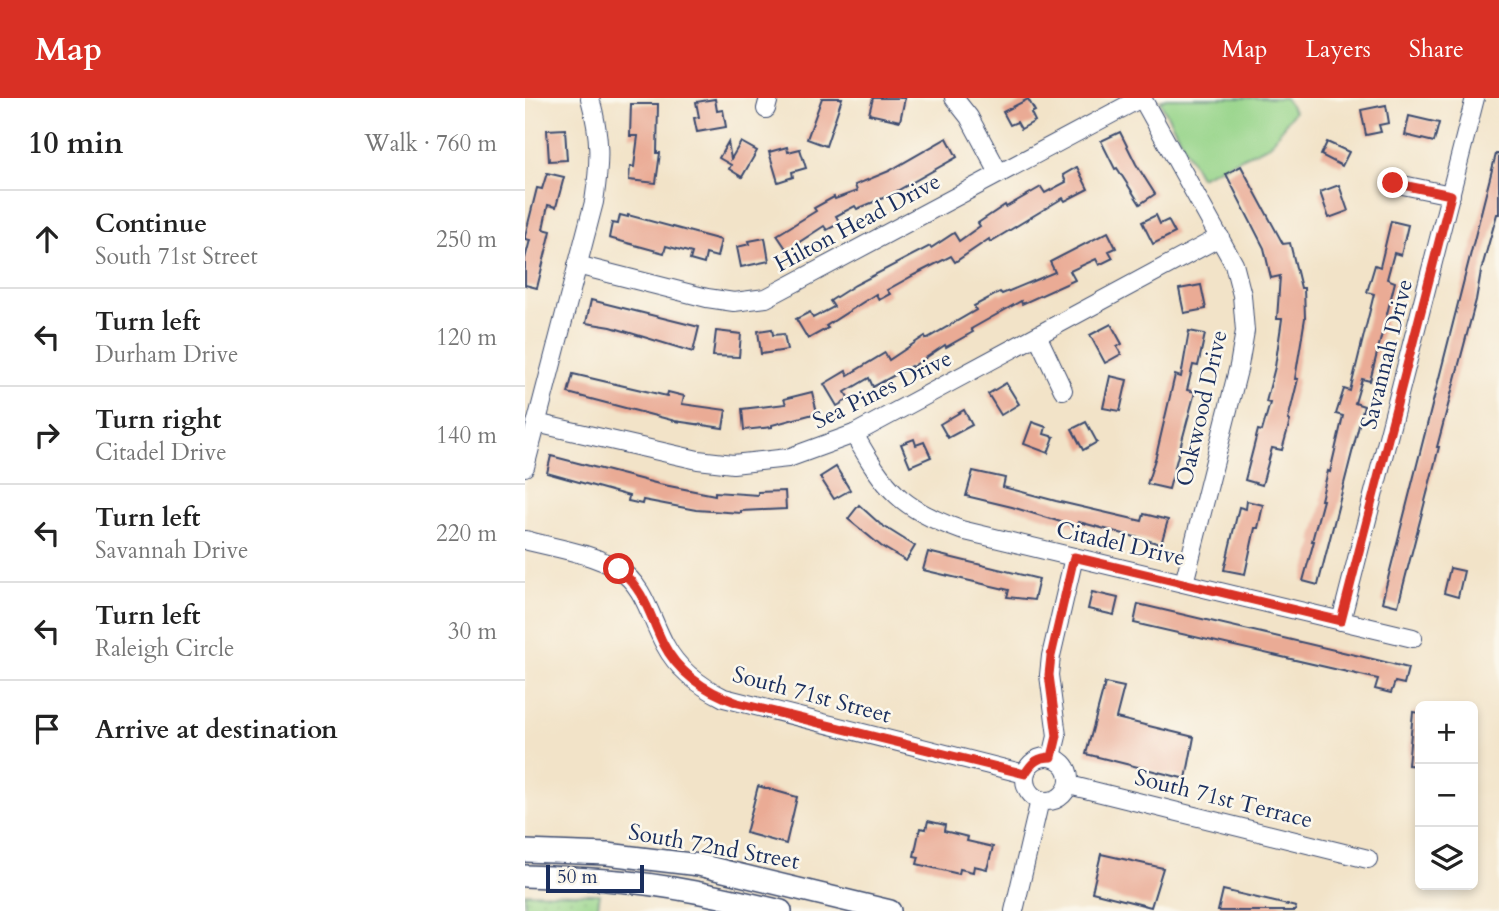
<!DOCTYPE html>
<meta charset="utf-8">
<style>
body{margin:0;font-family:Cardo,serif;background:#f6f6f6;color:#222}
.controls{position:absolute;right:21px;bottom:21px;display:grid;overflow:hidden;border-radius:10px;box-shadow:0 4px 10px #0003}
.controls button{width:63px;height:63px;display:grid;place-items:center;padding:0;border:0;border-bottom:2px solid #e0e0e0;background:#fff;color:#222;font:35px sans-serif}
.scale{position:absolute;left:21px;bottom:18px;width:98px;box-sizing:border-box;padding-left:7px;border:4px solid #1b2f5e;border-top:0;font-size:19px;line-height:24px;white-space:nowrap;color:#1b2f5e;-webkit-text-stroke:5px #fbf7ec;paint-order:stroke}
.stop{position:absolute;width:21px;height:21px;margin:-16px;border:5px solid #d93025;border-radius:50%;background:#fff}
.stop.end{background:#d93025;border-color:#fff;box-shadow:0 2px 7px #0008}
.list{margin:0;padding:0;list-style:none}
h2{display:flex;justify-content:space-between;align-items:center;height:91px;margin:0;padding:0 28px;font-size:30px}
h2 small{font-size:23px;font-weight:400;color:#767676}
.list li{display:grid;grid-template-columns:46px 1fr auto;gap:21px;align-items:center;box-sizing:border-box;height:98px;padding:0 28px;border-top:2px solid #e0e0e0}
.list b{display:block;font-size:26px;white-space:nowrap}
.list p{margin:0;font-size:23px;white-space:nowrap;color:#767676}
.list em{font-size:23px;font-style:normal;color:#767676}
.icon{flex:none;width:38px;height:38px;fill:none;stroke:currentColor;stroke-width:2;stroke-linecap:round;stroke-linejoin:round}
.map{position:relative;flex:none;width:974px;height:813px;overflow:hidden}
header{display:flex;align-items:center;gap:42px;box-sizing:border-box;height:98px;padding:0 35px;background:#d93025;color:#fff}
header strong{font-size:33px}
nav{display:flex;gap:38px;margin-inline-start:auto;font-size:24px}
main{display:flex}
aside{flex:1;background:#fff}
.map>svg:first-child{display:block}
.grass{fill:url(#grass-dots);stroke:#588274;stroke-width:2}
.park{fill:#96d489;stroke:#588274;stroke-width:2}
.building{fill:#eaab95}
.lines{fill:none;stroke-linecap:round;stroke-linejoin:round}
.minor-casing{stroke:#3b4a6e;stroke-width:20}
.major-casing{stroke:#3b4a6e;stroke-width:24}
.minor{stroke:#fff;stroke-width:18}
.major{stroke:#fff;stroke-width:21}
.route{stroke:#d93025;stroke-width:9}
.labels{text-anchor:middle;stroke-width:5;stroke-linejoin:round;paint-order:stroke}
.street-label{font-size:23px;fill:#1b2f5e;stroke:#fbf7ec}
</style>
<header>
<strong>Map</strong>
<nav><a>Map</a><a>Layers</a><a>Share</a></nav>
</header>
<main>
<aside>
<h2>10 min<small>Walk · 760 m</small></h2>
<ul class="list">
<li><svg class="icon" aria-label="ahead" viewBox="0 0 24 24"><path d="M12 20V5M6 11l6-6 6 6"/></svg><div><b>Continue</b><p>South 71st Street</p></div><em>250 m</em></li>
<li><svg class="icon" aria-label="left" viewBox="0 0 24 24"><path d="M17 20v-9H6M10 6l-5 5 5 5"/></svg><div><b>Turn left</b><p>Durham Drive</p></div><em>120 m</em></li>
<li><svg class="icon" aria-label="right" viewBox="0 0 24 24"><path d="M7 20v-9h11M14 6l5 5-5 5"/></svg><div><b>Turn right</b><p>Citadel Drive</p></div><em>140 m</em></li>
<li><svg class="icon" aria-label="left" viewBox="0 0 24 24"><path d="M17 20v-9H6M10 6l-5 5 5 5"/></svg><div><b>Turn left</b><p>Savannah Drive</p></div><em>220 m</em></li>
<li><svg class="icon" aria-label="left" viewBox="0 0 24 24"><path d="M17 20v-9H6M10 6l-5 5 5 5"/></svg><div><b>Turn left</b><p>Raleigh Circle</p></div><em>30 m</em></li>
<li><svg class="icon" aria-label="arrive" viewBox="0 0 24 24"><path d="M6 21V4h12l-3 4 3 4H6"/></svg><div><b>Arrive at destination</b></div></li>
</ul>
</aside>
<div class="map">
<svg width="974" height="813" viewBox="0 0 974 813">
<defs>
<pattern id="grass-dots" width="8" height="8" patternUnits="userSpaceOnUse" patternTransform="scale(1.75)"><rect width="8" height="8" fill="#96d489"/><path d="M2 2h.1M6 6h.1" fill="none" stroke="#81b679" stroke-width="1.8" stroke-linecap="round"/></pattern>
</defs>
<rect width="100%" height="100%" fill="#fbf7ec"/>
<filter id="ink" filterUnits="userSpaceOnUse"><feTurbulence type="fractalNoise" baseFrequency=".0143" numOctaves="2"/><feDisplacementMap in="SourceGraphic" scale="14" xChannelSelector="R" yChannelSelector="G"/><feConvolveMatrix kernelMatrix="1 2 1 2 8 2 1 2 1" color-interpolation-filters="sRGB"/></filter>
<filter id="wash" filterUnits="userSpaceOnUse"><feTurbulence type="fractalNoise" baseFrequency=".00686" numOctaves="4" result="noise"/><feDisplacementMap in="SourceGraphic" scale="28" xChannelSelector="R" yChannelSelector="G"/><feGaussianBlur stdDeviation="1.57" result="paint"/><feColorMatrix in="noise" values="0 0 0 0 0 0 0 0 0 0 0 0 0 0 0 0 0 1.4 0 .05"/><feComposite in="paint" operator="in"/></filter>
<g filter="url(#wash)">
<rect width="100%" height="100%" fill="#f2e3c8"/>
<!-- grass -->
<path class="grass" d="M0 795 75 796 72 813H0Z"/>
<!-- park -->
<path class="park" d="M641 0H760L769 13 745 47 675 79 635 3Z"/>
<g id="blocks">
<!-- building -->
<g class="building">
<path d="M297 0H317L301 48 282 41Z"/>
<path d="M348 0H380L375 23 344 16Z"/>
<path d="M190 1 192 13 198 12 201 29 172 34 169 20 174 19 171 4Z"/>
<path d="M503 1 510 13 506 15 510 23 496 31 492 24 485 27 478 14Z"/>
<path d="M106 6H133L132 55H135L131 85 104 82 105 68 109 69 113 38H105Z"/>
<path d="M861 7 864 25 854 27 856 34 841 37 836 12Z"/>
<path d="M884 18 914 25 909 44 880 37Z"/>
<path d="M40 31 42 62 24 63 22 32Z"/>
<path d="M595 34 611 66 630 96 615 106 592 70 590 71 576 43Z"/>
<path d="M422 40 432 59 363 98 332 111 330 108 311 118 315 125 302 132 299 128 262 152 252 137 291 113 289 110 309 99 310 101 332 93 330 87 364 73Z"/>
<path d="M203 44 206 61 216 44 232 53 217 79 204 71 206 67 194 60Z"/>
<path d="M802 44 824 54 817 68 796 57Z"/>
<path d="M262 49 263 54 275 51 281 70 267 74 268 79 253 84 244 54Z"/>
<path d="M971 56H974V116H972L956 173 951 202 912 349H914L873 508 857 504Z"/>
<path d="M716 68 758 146 765 145 776 190H779L780 220 770 281H773L763 322 765 323 757 352 747 350 737 387 720 382 733 332 737 333 745 305 741 304 750 269 757 221H752L755 178 746 180 739 150 701 76Z"/>
<path d="M552 69 563 91 540 103 538 100 465 144 464 141 430 164 426 158 389 177 362 192 365 196 354 202 351 196 301 228 303 230 283 241 271 221 285 214 288 220 309 209 305 203 330 187 405 148 406 150 429 135 434 143 455 128 453 125 480 107 481 109 516 89 520 95 541 84 538 77Z"/>
<path d="M22 75 39 79 31 109 23 107 18 131 26 133 12 190 0 187V161L5 142 0 141V138L12 90 17 91Z"/>
<path d="M814 87 823 113 804 120 795 94Z"/>
<path d="M95 117 103 119V117L196 142 192 159 181 156 179 166 165 162 167 155 141 148 139 155 84 140 87 125 93 126Z"/>
<path d="M631 117 635 126 643 122 650 135 628 146 617 124Z"/>
<path d="M866 123 883 127 876 157 869 155 862 181 870 184 845 283 837 281 830 305 839 308 793 487 778 483 789 443H787L798 402H796L803 373 805 374 818 318 811 316 819 291 825 293 849 196 842 194 850 167 855 169Z"/>
<path d="M583 134 591 150 584 153 588 160 574 167 571 161 545 173 550 182 497 206 496 203 446 231 448 234 421 249 420 247 387 269 386 268 348 289 344 280 320 294 324 301 312 308 299 286 321 273 323 277 360 255 364 262 400 238 401 241 451 212 449 208 475 194 477 196 530 174 525 164Z"/>
<path d="M240 140 244 163 216 169 212 149 225 146 224 143Z"/>
<path d="M676 187 681 211 659 215 654 191Z"/>
<path d="M66 202 174 229 168 254 86 229 61 225Z"/>
<path d="M586 226 597 246 592 249 596 256 580 265 565 237Z"/>
<path d="M247 231 248 237 259 236 262 252 236 256 233 233Z"/>
<path d="M191 233 216 236 214 259 188 258Z"/>
<path d="M664 233 680 236 673 268 668 267 662 292 670 294 644 391 622 386 631 358 650 277 656 279Z"/>
<path d="M48 276 142 298 143 294 159 298 157 306 201 312 198 330 150 323 43 295Z"/>
<path d="M585 278 602 282 595 313 578 310Z"/>
<path d="M481 285 494 306 476 317 463 296Z"/>
<path d="M287 294 292 315 247 327V329L219 332 217 311 261 306 259 301Z"/>
<path d="M439 312 447 327 423 340 415 326Z"/>
<path d="M507 324 521 329 519 336 529 339 523 355 499 346Z"/>
<path d="M561 324 572 344 558 352 547 331Z"/>
<path d="M389 341 391 347 399 344 406 359 385 368 376 346Z"/>
<path d="M26 358 134 386 190 397V394L233 397V394L260 393 261 411 216 413V415L171 412 118 402 117 406 103 403 104 398 22 375Z"/>
<path d="M311 369 325 392 309 401 295 379Z"/>
<path d="M448 373 480 380 478 389 531 403 617 423 619 416 643 422 636 446 554 424 552 429 487 409 441 398Z"/>
<path d="M722 403 738 407 733 430H730L720 476 699 472 714 409 721 411Z"/>
<path d="M334 407 355 426 390 448 381 463 356 448 323 421Z"/>
<path d="M403 454 514 481 509 502 482 499 484 492 398 472Z"/>
<path d="M925 470 939 473 933 499 919 495Z"/>
<path d="M567 494 593 500 589 517 563 511Z"/>
<path d="M613 506 856 563 883 570 879 586 870 584 866 595 850 591 853 581 609 525Z"/>
<path d="M580 585 599 589 591 620 669 639 661 681 561 656Z"/>
<path d="M888 614 895 615V668L883 667Z"/>
<path d="M233 688 272 699 261 746 221 735Z"/>
<path d="M403 723 420 727 419 733 443 739 442 743 468 749 462 771 449 768 448 774 435 771 434 776 392 766 394 759 389 758 395 730 401 731Z"/>
<path d="M576 756 638 770 626 809 567 794Z"/>
<path d="M698 792 771 809 770 813H693Z"/>
</g>
</g>
</g>
<g filter="url(#ink)">
<use href="#blocks" fill-opacity="0" stroke="#3b4a6e" stroke-width="2"/>
<g class="lines">
<defs>
<g id="minor">
<path d="M429 0 444 19 474 75"/>
<path d="M617 0 709 166 717 197 720 233 714 268 659 485"/>
<path d="M241 11 244 0"/>
<path d="M868 85 926 97"/>
<path d="M52 167 182 200 209 204 241 200 616 0"/>
<path d="M513 239 538 292"/>
<path d="M11 325 173 362 208 366 263 360 329 336 695 139"/>
<path d="M329 336C360 391 376 411 436 432L888 540"/>
<path d="M0 369 69 104C75 64 76 40 65 0"/>
<path d="M0 442C30 450 66 455 93 471 120 488 125 520 140 547 153 572 175 588 199 600L500 676"/>
<path d="M816 523 950 0"/>
<circle cx="522" cy="681" r="22"/>
<path d="M527 659 532 638 524 577 526 558 549 459"/>
<path d="M544 687 843 761"/>
<path d="M489 813 515 702"/>
</g>
<g id="major">
<path d="M0 753 82 756 174 767 365 813"/>
<path d="M0 778C27 779 54 780 81 782 140 786 198 799 256 813"/>
</g>
</defs>
<!-- minor casing -->
<use href="#minor" class="minor-casing"/>
<!-- major casing -->
<use href="#major" class="major-casing"/>
<!-- minor -->
<use href="#minor" class="minor"/>
<!-- major -->
<use href="#major" class="major"/>
</g>
</g>
<g class="lines" filter="url(#ink)">
<!-- route -->
<path class="route" d="M94 471C120 493 124 516 138 545 153 575 182 594 213 605L500 676C507 664 513 659 527 659L532 638 524 577 526 558 549 459 816 523 926 97 868 85"/>
</g>
<g class="labels">
<!-- street labels -->
<g class="street-label">
<text transform="translate(332 124) rotate(-28)" y="8">Hilton Head Drive</text>
<text transform="translate(861 256) rotate(-76)" y="8">Savannah Drive</text>
<text transform="translate(357 291) rotate(-26)" y="8">Sea Pines Drive</text>
<text transform="translate(676 310) rotate(-77)" y="8">Oakwood Drive</text>
<text transform="translate(596 445) rotate(13)" y="8">Citadel Drive</text>
<text transform="translate(287 596) rotate(15)" y="8">South 71st Street</text>
<text transform="translate(699 700) rotate(14)" y="8">South 71st Terrace</text>
<text transform="translate(189 748) rotate(10)" y="8">South 72nd Street</text>
</g>
</g>
</svg>
<div class="controls">
<button>+</button>
<button>−</button>
<button><svg class="icon" aria-label="layers" viewBox="0 0 24 24"><path d="M12 4l9 5-9 5-9-5zM3 14l9 5 9-5"/></svg></button>
</div>
<div class="scale">50 m</div>
<div class="stop" style="left:94px;top:471px"></div>
<div class="stop end" style="left:868px;top:85px"></div>
</div>
</main>
